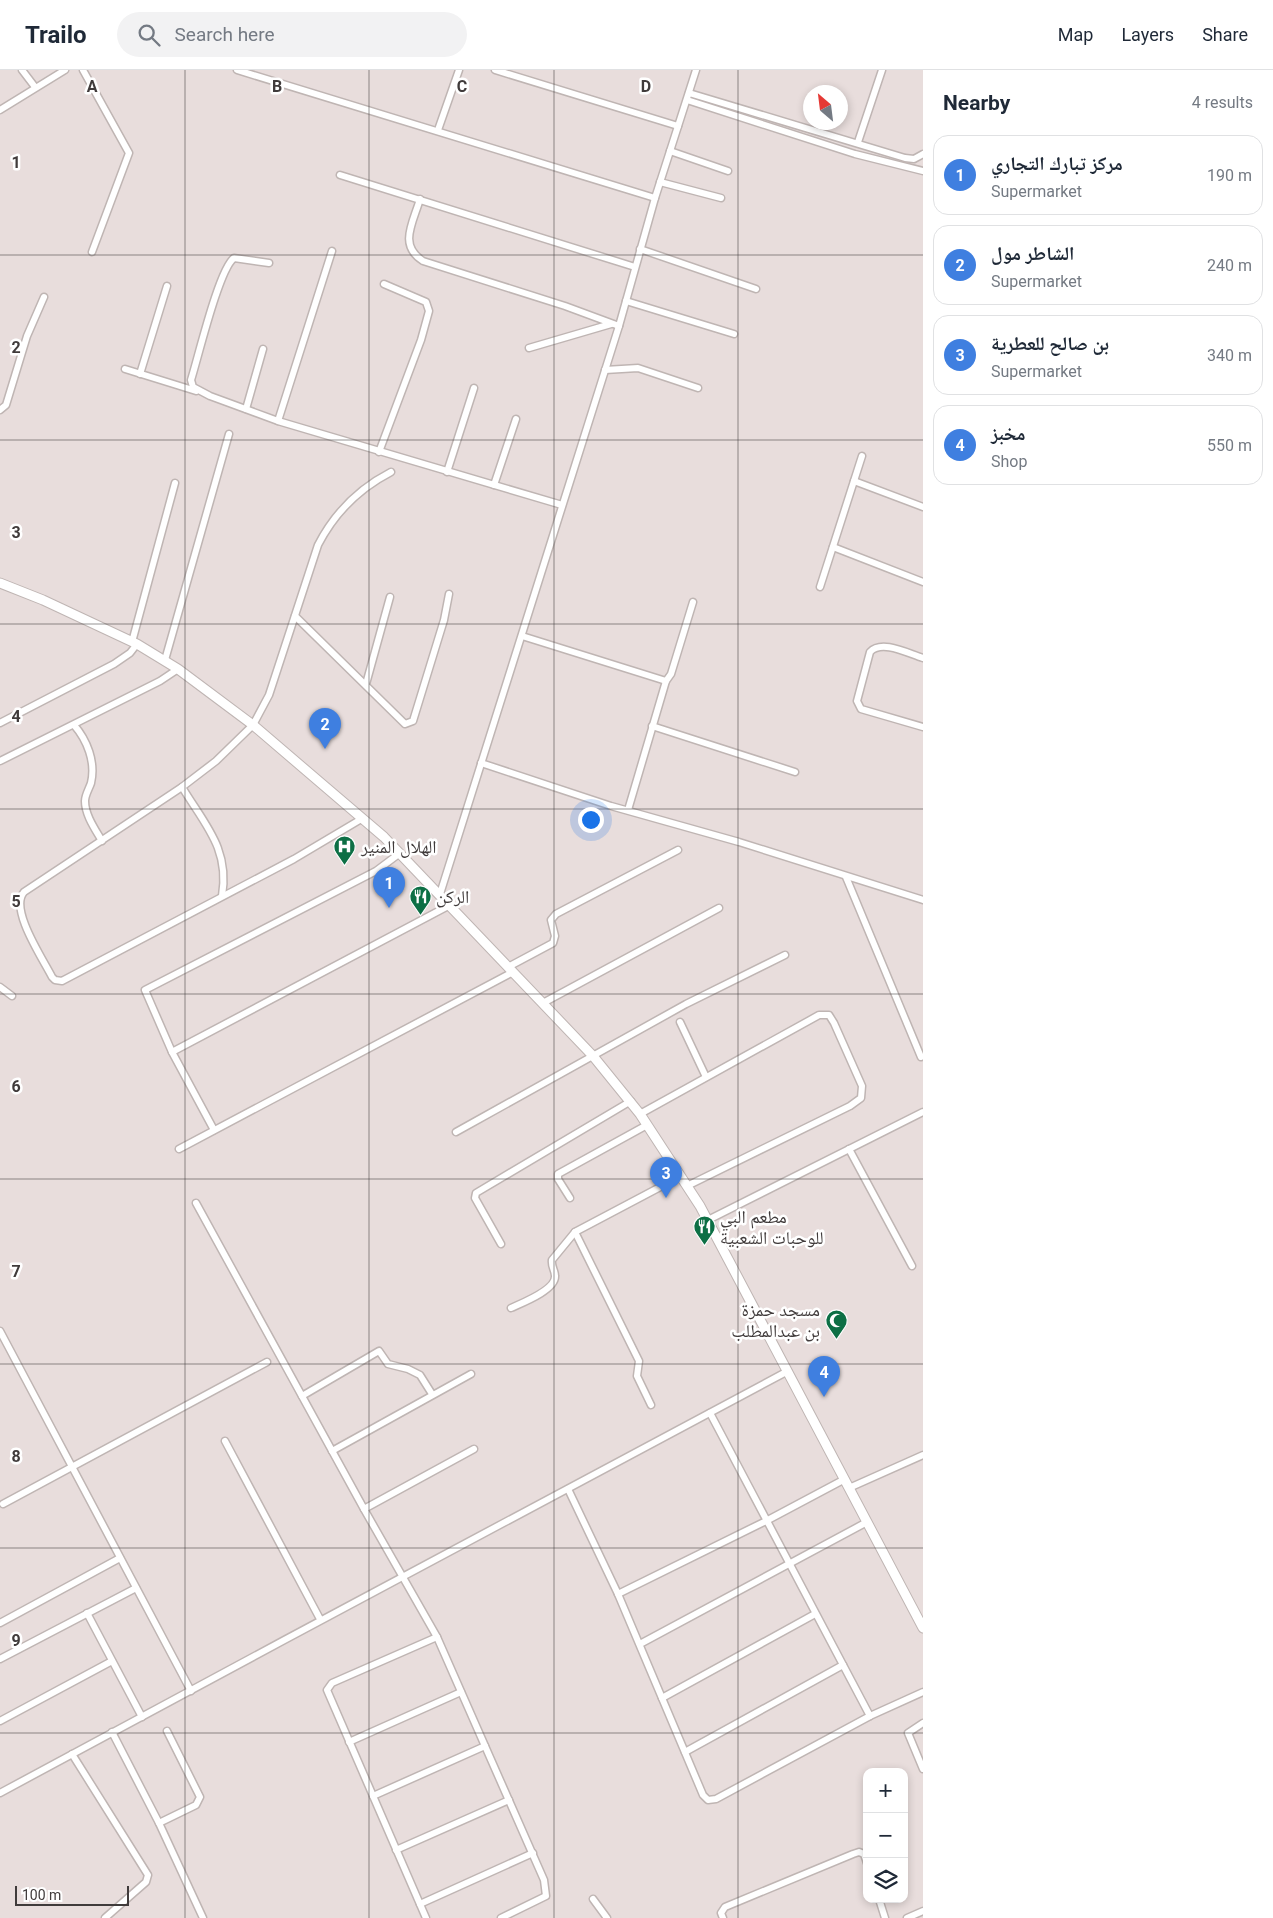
<!DOCTYPE html>
<meta charset="utf-8">
<style>
body{margin:0;font-family:Roboto,"Noto Naskh Arabic",sans-serif;background:#f2f2f3;color:#1f2937}
.controls{position:absolute;right:15px;bottom:15px;display:grid;overflow:hidden;border-radius:10px;box-shadow:0 2px 8px #0003}
.controls button{width:45px;height:45px;display:grid;place-items:center;padding:0;border:0;border-bottom:1px solid #e0e1e3;background:#fff;color:#1f2937;font:25px sans-serif}
.compass{position:absolute;left:803px;top:15px;width:45px;height:45px;border-radius:50%;background:#fff;box-shadow:0 2px 8px #0003;rotate:332deg}
.scale{position:absolute;left:15px;bottom:12px;width:114px;box-sizing:border-box;padding-left:5px;border:2px solid #403b3b;border-top:0;font-size:14px;line-height:18px;white-space:nowrap;color:#403b3b;-webkit-text-stroke:4px #fff;paint-order:stroke}
.you{position:absolute;left:590px;top:749px;width:18px;height:18px;margin:-12px;border:4px solid #fff;border-radius:50%;background:#1a73e8;box-shadow:0 0 0 8px #1a73e833}
.badge{display:grid;place-items:center;width:32px;height:32px;border-radius:50%;background:#0f766e;color:#fff;font-size:16px;font-weight:700}
.pin{position:absolute;translate:-50% -41px;filter:drop-shadow(0 1px 2px #0008)}
.pin::after{content:'';position:absolute;top:26px;width:18px;height:15px;background:inherit;clip-path:polygon(0 0,100% 0,50% 100%)}
.list{margin:0;padding:0;list-style:none}
h2{display:flex;justify-content:space-between;align-items:center;height:65px;margin:0;padding:0 20px;font-size:21px}
h2 small{font-size:16px;font-weight:400;color:#747a83}
.list li{display:grid;grid-template-columns:32px 1fr auto;gap:15px;align-items:center;box-sizing:border-box;height:80px;margin:0 10px 10px;padding:0 10px;border:1px solid #e0e1e3;border-radius:15px}
.list b{display:block;font-size:19px;white-space:nowrap}
.list p{margin:0;font-size:16px;white-space:nowrap;color:#747a83}
.list em{font-size:16px;font-style:normal;color:#747a83}
.icon{flex:none;width:28px;height:28px;fill:none;stroke:currentColor;stroke-width:2;stroke-linecap:round;stroke-linejoin:round}
.map{position:relative;flex:none;width:923px;height:1848px;overflow:hidden}
header{display:flex;align-items:center;gap:30px;box-sizing:border-box;height:70px;padding:0 25px;background:#fff;border-bottom:1px solid #e0e1e3}
header strong{font-size:24px}
nav{display:flex;gap:28px;margin-inline-start:auto;font-size:18px}
.search{width:350px;height:45px;background:#f2f2f3;display:flex;align-items:center;gap:12px;box-sizing:border-box;padding:0 18px;border-radius:28px;color:#747a83;font-size:19px}
main{display:flex}
aside{flex:1;background:#fff}
.map>svg:first-child{display:block}
.lines{fill:none;stroke-linecap:round;stroke-linejoin:round}
.minor-casing{stroke:#bfb5b3;stroke-width:9}
.secondary-casing{stroke:#bfb5b3;stroke-width:11}
.minor{stroke:#fff;stroke-width:6}
.secondary{stroke:#fff;stroke-width:9}
.grid{fill:none;stroke:#403b3b;stroke-width:1;stroke-opacity:0.55}
.labels{text-anchor:middle;stroke-width:5;stroke-linejoin:round;paint-order:stroke}
.poi-label{font-size:18px;fill:#403b3b;stroke:#fff;text-anchor:start}
.grid-label{font-size:16px;text-anchor:middle;font-weight:bold;fill:#403b3b;stroke:#fff;stroke-width:5;stroke-linejoin:round;paint-order:stroke}
</style>
<header>
<strong>Trailo</strong>
<div class="search"><svg class="icon" aria-label="search" viewBox="0 0 24 24"><circle cx="10" cy="10" r="6"/><path d="M15 15l6 6"/></svg>Search here</div>
<nav><a>Map</a><a>Layers</a><a>Share</a></nav>
</header>
<main>
<div class="map">
<svg width="923" height="1848" viewBox="0 0 923 1848">
<rect width="100%" height="100%" fill="#e8dddc"/>
<g class="lines">
<defs>
<g id="minor">
<path d="M22 0 35 17"/>
<path d="M83 0 129 83 92 182"/>
<path d="M237 0 655 128"/>
<path d="M495 0 678 56"/>
<path d="M689 23 905 88 914 89 923 84"/>
<path d="M687 30 855 84 923 101"/>
<path d="M0 40 65 0"/>
<path d="M438 60 459 0"/>
<path d="M858 72 882 0"/>
<path d="M670 81 728 101"/>
<path d="M340 105 635 197"/>
<path d="M660 112 721 128"/>
<path d="M420 129C413 153 398 175 423 191L565 236 619 256"/>
<path d="M640 179 756 219"/>
<path d="M269 193 234 188C219 199 198 288 191 310L193 317 210 326 278 351 562 435"/>
<path d="M626 231 734 264"/>
<path d="M529 278 611 254"/>
<path d="M125 299 196 321"/>
<path d="M605 300 638 298 698 318"/>
<path d="M140 304 167 216"/>
<path d="M246 339 263 279"/>
<path d="M0 340 6 335 27 266 44 227"/>
<path d="M278 351 332 181"/>
<path d="M379 382 421 270 429 241 426 232 384 214"/>
<path d="M447 402 474 318"/>
<path d="M854 411 923 437"/>
<path d="M494 415 516 349"/>
<path d="M833 477 923 512"/>
<path d="M820 517 862 386"/>
<path d="M295 546 405 654 413 651 444 550 449 524"/>
<path d="M522 566 666 611"/>
<path d="M132 572 175 413"/>
<path d="M923 588C909 584 882 569 870 582L857 631 861 639 923 657"/>
<path d="M165 590 229 364"/>
<path d="M366 614 390 527"/>
<path d="M0 653 114 594 130 583 137 574"/>
<path d="M74 655C87 670 96 692 91 713 89 719 85 725 85 731 85 745 95 759 102 771"/>
<path d="M652 656 795 702"/>
<path d="M0 691 160 611 178 599"/>
<path d="M481 693 611 736 739 772 923 830"/>
<path d="M182 717C205 755 230 779 222 826"/>
<path d="M628 740 666 611 671 604 693 532"/>
<path d="M363 748 294 789 62 911 55 910 52 907C43 889 9 839 24 822L182 717 216 691 253 655 269 625 318 475C335 442 358 419 391 402"/>
<path d="M846 807 921 987"/>
<path d="M440 824 619 256 655 128 696 0"/>
<path d="M508 897 553 873 555 866 551 850 556 844 678 780"/>
<path d="M0 917 12 926"/>
<path d="M543 933 719 838"/>
<path d="M680 952 706 1007"/>
<path d="M172 982 450 835"/>
<path d="M640 1044 819 945H829L834 953 862 1016 861 1028 850 1036 687 1116"/>
<path d="M214 1060 172 982 145 920 376 801 400 783"/>
<path d="M456 1062 686 934 785 885"/>
<path d="M179 1079 513 902"/>
<path d="M849 1079 912 1196"/>
<path d="M570 1128 558 1109V1104L647 1055"/>
<path d="M196 1133 364 1439 437 1567 544 1810 546 1826 501 1848"/>
<path d="M708 1150 923 1042"/>
<path d="M575 1162 639 1291 637 1306 651 1335"/>
<path d="M501 1174 475 1128 476 1123 631 1031"/>
<path d="M511 1238C522 1233 556 1220 555 1206 555 1200 551 1197 552 1190L575 1162 681 1106"/>
<path d="M0 1261 191 1621"/>
<path d="M302 1326 379 1281 388 1294 408 1299 420 1305 432 1324"/>
<path d="M710 1343 870 1646"/>
<path d="M225 1371 320 1549"/>
<path d="M332 1381 471 1304"/>
<path d="M849 1418 923 1385"/>
<path d="M568 1419 618 1524 766 1451 845 1409"/>
<path d="M3 1434 267 1292"/>
<path d="M364 1439 474 1379"/>
<path d="M618 1524 703 1725 708 1730 716 1729 870 1646 923 1622"/>
<path d="M87 1543 142 1647"/>
<path d="M0 1553 120 1488"/>
<path d="M640 1574 867 1452"/>
<path d="M0 1589 136 1518"/>
<path d="M662 1628 815 1544"/>
<path d="M0 1651 112 1591"/>
<path d="M923 1653 908 1663 923 1699"/>
<path d="M112 1662 159 1753 203 1848"/>
<path d="M349 1672 461 1622"/>
<path d="M685 1682 843 1595"/>
<path d="M72 1684 148 1805 146 1812 105 1848"/>
<path d="M0 1723C262 1581 525 1442 788 1301"/>
<path d="M373 1726 485 1676"/>
<path d="M159 1753 196 1735 200 1727 167 1661"/>
<path d="M396 1780 509 1730"/>
<path d="M593 1829 607 1848"/>
<path d="M879 1829 885 1848"/>
<path d="M420 1834 533 1783"/>
<path d="M426 1848 327 1620 332 1613 437 1567"/>
<path d="M723 1848 721 1843 725 1837 853 1784 859 1782 864 1784 867 1793"/>
<path d="M907 1848 923 1841"/>
</g>
<path id="secondary" d="M0 513 43 530 137 574 178 599 253 655 384 767 593 986 640 1044 700 1136 923 1558"/>
</defs>
<!-- minor casing -->
<use href="#minor" class="minor-casing"/>
<!-- secondary casing -->
<use href="#secondary" class="secondary-casing"/>
<!-- minor -->
<use href="#minor" class="minor"/>
<!-- secondary -->
<use href="#secondary" class="secondary"/>
</g>
<!-- grid -->
<path class="grid" d="M185 0V1848M369 0V1848M554 0V1848M738 0V1848M0 185H923M0 370H923M0 554H923M0 739H923M0 924H923M0 1109H923M0 1294H923M0 1478H923M0 1663H923"/>
<!-- icons -->
<defs>
<symbol id="hospital-pin" viewBox="-11 -11 22 30"><path d="M0 17L-7.5 6A9.5 9.5 0 1 1 7.5 6Z" fill="#0d6f45" stroke="#fff"/><path d="M-5-5h3v3.5h4V-5h3V5h-3V1.5h-4V5h-3Z" fill="#fff"/></symbol>
<symbol id="restaurant-pin" viewBox="-11 -11 22 30"><path d="M0 17L-7.5 6A9.5 9.5 0 1 1 7.5 6Z" fill="#0d6f45" stroke="#fff"/><path d="M-5-6h1v4h1v-4h1v4h1v-4h1v5L-1.5 .5V6h-2V.5L-5-1ZM5-6V6H3V1.5H1.5Q1.5-4 5-6Z" fill="#fff"/></symbol>
<symbol id="mosque-pin" viewBox="-11 -11 22 30"><path d="M0 17L-7.5 6A9.5 9.5 0 1 1 7.5 6Z" fill="#0d6f45" stroke="#fff"/><path d="M3.5-4.9A6 6 0 1 0 3.5 4.9A5 5 0 1 1 3.5-4.9Z" fill="#fff"/></symbol>
</defs>
<g fill-rule="evenodd">
<use href="#hospital-pin" x="332" y="764" width="25" height="34"/>
<use href="#restaurant-pin" x="408" y="814" width="25" height="34"/>
<use href="#restaurant-pin" x="692" y="1144" width="25" height="34"/>
<use href="#mosque-pin" x="824" y="1238" width="25" height="34"/>
</g>
<g class="labels">
<!-- poi labels -->
<g class="poi-label">
<text x="361" y="783">الهلال المنير</text>
<text x="436" y="833">الركن</text>
<text x="720" y="1153">مطعم البي<tspan x="720" dy="21">للوحبات الشعبية</tspan></text>
<text x="820" y="1246" text-anchor="end">مسجد حمزة<tspan x="820" dy="21">بن عبدالمطلب</tspan></text>
</g>
</g>
<g class="grid-label">
<text x="92" y="22">A</text>
<text x="277" y="22">B</text>
<text x="462" y="22">C</text>
<text x="646" y="22">D</text>
<text x="16" y="98">1</text>
<text x="16" y="283">2</text>
<text x="16" y="468">3</text>
<text x="16" y="652">4</text>
<text x="16" y="837">5</text>
<text x="16" y="1022">6</text>
<text x="16" y="1207">7</text>
<text x="16" y="1392">8</text>
<text x="16" y="1576">9</text>
</g>
</svg>
<div class="controls">
<button>+</button>
<button>−</button>
<button><svg class="icon" aria-label="layers" viewBox="0 0 24 24"><path d="M12 4l9 5-9 5-9-5zM3 14l9 5 9-5"/></svg></button>
</div>
<svg class="compass" viewBox="-18 -18 36 36"><path d="M0-13l5 13h-10z" fill="#e53935"/><path d="M0 13l5-13h-10z" fill="#747a83"/></svg>
<div class="scale">100 m</div>
<div class="you"></div>
<div class="pin badge" style="left:389px;top:838px;background:#3f7fe0">1</div>
<div class="pin badge" style="left:325px;top:679px;background:#3f7fe0">2</div>
<div class="pin badge" style="left:666px;top:1128px;background:#3f7fe0">3</div>
<div class="pin badge" style="left:824px;top:1327px;background:#3f7fe0">4</div>
</div>
<aside>
<h2>Nearby<small>4 results</small></h2>
<ul class="list">
<li><span class="badge" style="background:#3f7fe0">1</span><div><b>مركز تبارك التجاري</b><p>Supermarket</p></div><em>190 m</em></li>
<li><span class="badge" style="background:#3f7fe0">2</span><div><b>الشاطر مول</b><p>Supermarket</p></div><em>240 m</em></li>
<li><span class="badge" style="background:#3f7fe0">3</span><div><b>بن صالح للعطرية</b><p>Supermarket</p></div><em>340 m</em></li>
<li><span class="badge" style="background:#3f7fe0">4</span><div><b>مخبز</b><p>Shop</p></div><em>550 m</em></li>
</ul>
</aside>
</main>
